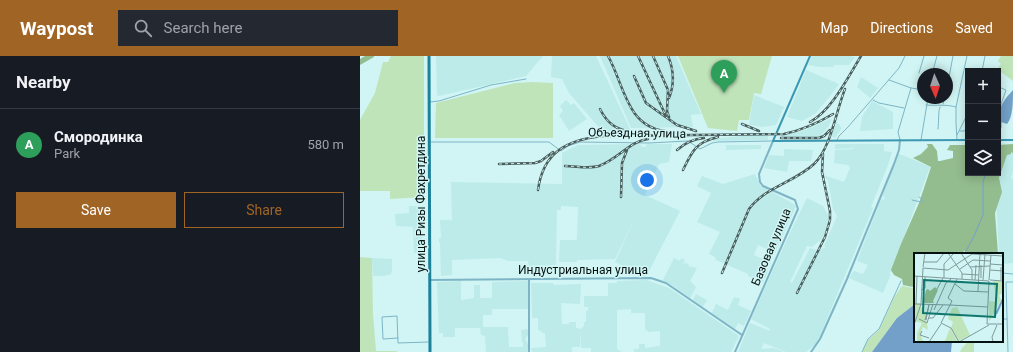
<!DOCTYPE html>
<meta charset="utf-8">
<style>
body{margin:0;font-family:Roboto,sans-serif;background:#242831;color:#f1f3f6}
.controls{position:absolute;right:12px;top:12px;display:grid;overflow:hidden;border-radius:0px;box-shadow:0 2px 10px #0003}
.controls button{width:36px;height:36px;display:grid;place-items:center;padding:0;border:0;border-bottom:1px solid #363941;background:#171b24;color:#f1f3f6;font:20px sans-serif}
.compass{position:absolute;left:557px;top:12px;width:36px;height:36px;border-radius:50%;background:#171b24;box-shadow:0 2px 10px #0003;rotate:177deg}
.you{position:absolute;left:287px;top:124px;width:14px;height:14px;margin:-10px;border:3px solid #fff;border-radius:50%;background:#1a73e8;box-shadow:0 0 0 6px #1a73e833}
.badge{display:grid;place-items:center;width:26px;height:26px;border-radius:50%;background:#a06525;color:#fff;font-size:13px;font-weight:700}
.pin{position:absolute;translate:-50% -33px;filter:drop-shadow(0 1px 2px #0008)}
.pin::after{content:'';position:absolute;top:21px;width:14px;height:12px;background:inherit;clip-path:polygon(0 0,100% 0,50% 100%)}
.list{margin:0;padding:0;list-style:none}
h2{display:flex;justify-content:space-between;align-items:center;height:52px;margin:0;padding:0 16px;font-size:17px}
h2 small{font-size:13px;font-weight:400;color:#9ea1a6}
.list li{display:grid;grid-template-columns:26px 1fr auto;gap:12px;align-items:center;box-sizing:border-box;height:72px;padding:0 16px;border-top:1px solid #363941}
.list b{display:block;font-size:15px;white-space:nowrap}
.list p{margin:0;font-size:13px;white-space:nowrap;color:#9ea1a6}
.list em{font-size:13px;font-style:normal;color:#9ea1a6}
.actions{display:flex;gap:8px;padding:12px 16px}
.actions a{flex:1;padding:9px 0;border:1px solid #a06525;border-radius:0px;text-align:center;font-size:14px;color:#a06525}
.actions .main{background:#a06525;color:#fff}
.icon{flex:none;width:22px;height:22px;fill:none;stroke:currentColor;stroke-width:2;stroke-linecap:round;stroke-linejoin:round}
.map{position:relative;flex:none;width:653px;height:296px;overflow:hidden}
header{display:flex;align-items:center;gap:24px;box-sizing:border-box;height:56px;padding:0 20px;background:#a06525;color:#fff}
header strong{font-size:19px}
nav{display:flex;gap:22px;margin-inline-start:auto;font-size:14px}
.search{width:280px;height:36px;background:#242831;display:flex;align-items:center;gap:10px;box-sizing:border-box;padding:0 14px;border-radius:0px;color:#9ea1a6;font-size:15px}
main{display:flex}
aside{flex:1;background:#171b24}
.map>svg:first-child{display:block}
.built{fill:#bcebe9}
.green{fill:#bfe4ba}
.forest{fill:#94bd8f}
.water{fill:#72a0c8}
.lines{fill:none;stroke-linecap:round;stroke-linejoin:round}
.stream{stroke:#72a0c8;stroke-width:1}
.minor{stroke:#7eb5c6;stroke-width:1}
.tertiary{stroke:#7eb5c6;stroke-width:2}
.secondary{stroke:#3c98b2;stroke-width:2}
.primary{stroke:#1d819a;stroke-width:3}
.rail-casing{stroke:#485d5c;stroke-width:2.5}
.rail{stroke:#d0f5f4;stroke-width:1;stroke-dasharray:3;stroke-linecap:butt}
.labels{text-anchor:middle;stroke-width:3;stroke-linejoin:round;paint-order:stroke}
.street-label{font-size:12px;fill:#041110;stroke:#d0f5f4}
.inset-river{fill:none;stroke:#72a0c8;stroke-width:2}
.inset-road{fill:none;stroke:#7e9a99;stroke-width:1}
.view{fill:#0f766e;fill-opacity:0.15;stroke:#0f766e;stroke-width:2}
.inset-edge{fill:none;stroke:#041110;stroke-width:2}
</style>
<header>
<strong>Waypost</strong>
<div class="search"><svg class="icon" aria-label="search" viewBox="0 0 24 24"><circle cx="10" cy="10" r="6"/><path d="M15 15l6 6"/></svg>Search here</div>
<nav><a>Map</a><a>Directions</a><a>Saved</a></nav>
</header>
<main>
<aside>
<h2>Nearby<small></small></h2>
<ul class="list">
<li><span class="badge" style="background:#2e9e5b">A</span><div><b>Смородинка</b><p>Park</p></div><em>580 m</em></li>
</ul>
<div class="actions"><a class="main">Save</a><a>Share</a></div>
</aside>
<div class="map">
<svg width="653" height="296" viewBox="0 0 653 296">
<rect width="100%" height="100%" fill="#d0f5f4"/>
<!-- built -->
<g class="built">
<path d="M76 0H183L166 20 79 40 77 39Z"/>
<path d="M192 0H236L270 73 243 76 209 37 202 23 191 21Z"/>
<path d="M240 0H316L341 58 331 59 333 71 271 72Z"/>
<path d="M452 0H490L495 1 489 9H474V11H460L448 9Z"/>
<path d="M446 14 479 28 470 40 456 57 442 65 427 61Z"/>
<path d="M501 21 518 32 510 42 497 31Z"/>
<path d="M394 39 424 51 416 69 402 71 389 69Z"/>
<path d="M206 44 211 49 214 47 227 63 209 75 199 59 203 55 200 50Z"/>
<path d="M512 45 533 56V73L500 75 502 61Z"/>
<path d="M470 63 471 65 468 71 460 81H422L421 79 445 74Z"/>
<path d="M477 66 482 72 475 82 471 80Z"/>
<path d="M388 79H408V84L353 85V83Z"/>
<path d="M280 88 282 91H285L287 88H312L309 106 299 108 285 139 320 155 286 221 255 206 276 159 255 203 218 204 216 206H199L200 184H216L217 183 218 151 201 150V154H197L196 209 169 210 168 205H148L140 202 92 204V219L81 220 80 187 79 186V182H81L80 164H91L92 166 91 126 202 128V97L218 89Z"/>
<path d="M475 88H494L493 92 475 93Z"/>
<path d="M494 88H524V95L532 96 528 109 511 151 513 152 457 287 446 296H426L404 287 401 293 414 292 424 296H378L390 267 410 275V273L391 263 428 181 447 142 463 150 469 161 463 182 452 191 447 190 430 226 432 227 450 192 458 195 466 191 464 190 477 160 473 153 468 124 463 119 484 126 490 112 488 109 474 107 475 94 493 93Z"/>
<path d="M366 89H401V93L366 94Z"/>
<path d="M424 93 453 94 451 105H429L427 116 404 112 409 99 424 100Z"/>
<path d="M649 94H653V115L651 122 653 123V207L642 208V198H639L635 122H639Z"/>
<path d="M538 98 545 100 570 111 544 181 545 183 532 215 529 217 531 218 523 237 489 222 494 215 503 218 508 209 497 205 521 143 524 144 525 141 522 140Z"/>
<path d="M395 118 400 129 432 147 436 150 415 197 398 189 394 199 411 207 402 212 408 215 405 223 399 219 398 221 404 224 403 226 388 220V218L356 204 355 201 349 198 360 176 337 166 351 137 337 130 342 120 363 128Z"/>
<path d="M49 150H62L63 196 54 197 53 171 36 170 35 158 49 157Z"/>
<path d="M12 202 32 203V215L31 218 24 220H13Z"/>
<path d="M314 202 320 205 321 202 325 204 323 208 325 207 329 208 328 210 337 212 330 225 336 231 330 242 312 229 303 224Z"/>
<path d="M286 224 309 232 379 280 371 296H274V293H279V288H285V292L300 290V275L289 276 285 273V257H271V253L257 254V293L262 296H231V292H221V273L220 291H212V296H172L171 292 186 291 185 277H182L181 275 178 274V262H172L171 227H193L194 229 221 228 220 248 201 247 202 268H209V266H216V272L221 273 224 270V266H226V255H228V251H224V240H248V227H257V225Z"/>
<path d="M101 225V244L114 242V229H120V242H132V226L168 225V253H132V259H123V271H148L149 291H163V286H162L161 274 168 273V279L165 283 168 288V296H126L125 280 121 279 120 272H95V281H83V277H79L77 226Z"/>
<path d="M336 238 347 244 343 251 333 244Z"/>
<path d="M374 241 380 243 378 249 391 255 384 270 378 267 375 273 352 257 356 248 368 254Z"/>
</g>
<!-- green -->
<g class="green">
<path d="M31 0H64V141L30 143V135H0V64L15 37 23 6H28Z"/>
<path d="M318 0H412L401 38 394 37 389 64H379L377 75 348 72Z"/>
<path d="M641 0H653V25L637 13 641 8 638 5Z"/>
<path d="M172 26 193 27V82H75L76 47 155 27Z"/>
<path d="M0 201 12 202 13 258 16 295H37V296H0Z"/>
<path d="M542 230 553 232 555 236V248L537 262 512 296H502L508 284 519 274 535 240Z"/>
<path d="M607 285H614V296H600L602 292 606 288Z"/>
</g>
<!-- forest -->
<g class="forest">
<path d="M5 0H14V1L0 9V3Z"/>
<path d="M567 88H572L577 95 578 105H580L593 102V95L587 94 590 89H608V117H638V89L653 88V97L651 96V98L647 99 639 122 642 136 635 157 638 198H604L605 195H604L602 198H599V195L597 198H555V233L553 231 543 229 542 223 534 219 531 214 541 188 559 147 571 111 553 102 561 98 568 91Z"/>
</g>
<!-- water -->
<g class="water">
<path d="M653 34C653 45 653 61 647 68L638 65C638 51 644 44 653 34Z"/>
<path d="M555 248V285H592L591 296H512L537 262Z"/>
</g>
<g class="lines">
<!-- stream -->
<g class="stream">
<path d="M638 80 641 71V66"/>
<path d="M606 195 614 180 623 159V126L626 117"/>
</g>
<!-- minor -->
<g class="minor">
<path d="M622 15 625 0"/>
<path d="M559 17 564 0"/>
<path d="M572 18 577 0"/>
<path d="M529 24 551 32 558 33 559 30 558 28"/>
<path d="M587 32 593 0"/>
<path d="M513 44 519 47 544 52"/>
<path d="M70 46 79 45 131 29 166 23"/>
<path d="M583 48 585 42"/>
<path d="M566 49C577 50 585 48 596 51"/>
<path d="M638 57 646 34 639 31"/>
<path d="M578 73C579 67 578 54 580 51"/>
<path d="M600 75H604L608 72"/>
<path d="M597 79 608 57"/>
<path d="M477 84 479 80 488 71 539 12 545 0"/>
<path d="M540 84 538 76 551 32"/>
<path d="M561 84 568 42"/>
<path d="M597 84 596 67V51L607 0"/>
<path d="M71 86H189L201 95 208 90 220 86 289 87 328 85 340 93 352 87 358 86 413 85"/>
<path d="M552 144 561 146 563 145 562 143 559 141"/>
<path d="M642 217 653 218"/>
<path d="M642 263H647"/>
<path d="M38 282 23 283 22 261 37 260 38 287 68 286"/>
<path d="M502 296 508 283 519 273 541 225"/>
<path d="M648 296 646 226H653"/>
</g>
<!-- tertiary -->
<g class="tertiary">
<path d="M70 224 291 222 306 227 382 279"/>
<path d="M169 296V223"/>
<path d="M375 296 438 153 435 144 403 130 400 126 399 118 413 85"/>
<path d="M451 296 460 283 487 223 534 108 539 94 540 84"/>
</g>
<!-- secondary -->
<g class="secondary">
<path d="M450 0 413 85 608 84"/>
<path d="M638 84H653"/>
</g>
<!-- primary -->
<path class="primary" d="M69 0 70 296"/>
<defs>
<g id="rail">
<path d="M248 0C264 28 266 70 305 75"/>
<path d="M278 0 306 60"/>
<path d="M293 0 308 34 307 55 309 61"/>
<path d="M308 0C314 14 315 27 309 42"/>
<path d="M274 20 286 47 317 69 336 75"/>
<path d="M240 53C247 67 256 74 272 76"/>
<path d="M450 66C472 54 488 21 501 0"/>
<path d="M382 68 399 75"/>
<path d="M421 82H459L464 80 470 74"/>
<path d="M317 94C325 87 333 83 344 82"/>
<path d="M139 108 175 107 181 105 193 96"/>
<path d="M205 110C216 110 229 113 239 110 257 104 270 85 288 83"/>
<path d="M323 114C332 95 336 86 358 81"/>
<path d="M178 134C183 96 207 84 242 80L424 78C442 74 458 67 473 58"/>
<path d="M261 141 262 107 267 94"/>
<path d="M362 217 389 153C405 131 435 126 454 108 471 92 476 55 485 33"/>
<path d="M437 237 465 181 470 164V155L462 116 463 98"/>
</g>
</defs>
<!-- rail casing -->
<use href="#rail" class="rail-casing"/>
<!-- rail -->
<use href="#rail" class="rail"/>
</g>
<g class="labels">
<!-- street labels -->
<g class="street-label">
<text transform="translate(277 77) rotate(1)" y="4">Объездная улица</text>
<text transform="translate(61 148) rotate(-90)" y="4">улица Ризы Фахретдина</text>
<text transform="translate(411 191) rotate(-67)" y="4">Базовая улица</text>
<text x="223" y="218">Индустриальная улица</text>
</g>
</g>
<!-- overview -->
<g transform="translate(554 197)">
<rect width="89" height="89" fill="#d0f5f4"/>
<path d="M79 28H89V40L85 42 87 47 75 69V48L83 49ZM7 44 6 53 11 59 14 77 9 74 6 81 9 88H3V80L8 70 0 68V48V50H6ZM43 54 56 82 45 88 37 75 39 69 34 66 38 55ZM36 75 44 89 31 88Z" fill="#bfe4ba"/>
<path d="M21 34 24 37 19 48 20 50H9L12 37 14 36 16 38Z" fill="#94bd8f"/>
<path class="inset-river" d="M82 61 89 46"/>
<path class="inset-road" d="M34 0 48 20V26M47 0 58 17V27M10 9H23L30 0M76 11 89 12M9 14 11 0M56 14 76 13M9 15 34 17 58 1 89 3M46 16 59 7 76 8M76 17 89 18M48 21 65 22M0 23 75 28M30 25V11L40 0M67 25V12M43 26 34 45 38 48 36 52 74 54M61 27 62 12M69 27 71 1M75 27 77 2M76 27 89 28M87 27V14M41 31 50 38 75 39M23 36 29 25M7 37 11 35V24M64 38 66 0M0 51 36 52 27 70 37 75 45 89M2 51 3 23M20 57 32 30 37 26M15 65H19L29 52M5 66 13 70 19 51M11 67 15 52M12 67 15 52M73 71 75 28M73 71H89M0 72 7 51 9 15M8 78 6 82 15 85M15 89 27 71M45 89 75 72M79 89 78 84 83 72"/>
<path class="view" d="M10 27 83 31 81 64 9 60Z"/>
<rect width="89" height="89" class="inset-edge"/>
</g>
</svg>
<div class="controls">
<button>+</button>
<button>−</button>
<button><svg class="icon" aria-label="layers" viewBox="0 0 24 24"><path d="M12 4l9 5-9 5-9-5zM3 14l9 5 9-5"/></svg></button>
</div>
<svg class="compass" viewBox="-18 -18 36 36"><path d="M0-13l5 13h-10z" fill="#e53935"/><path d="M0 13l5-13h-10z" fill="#9ea1a6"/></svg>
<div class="you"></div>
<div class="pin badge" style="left:364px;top:37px;background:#2e9e5b">A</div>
</div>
</main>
